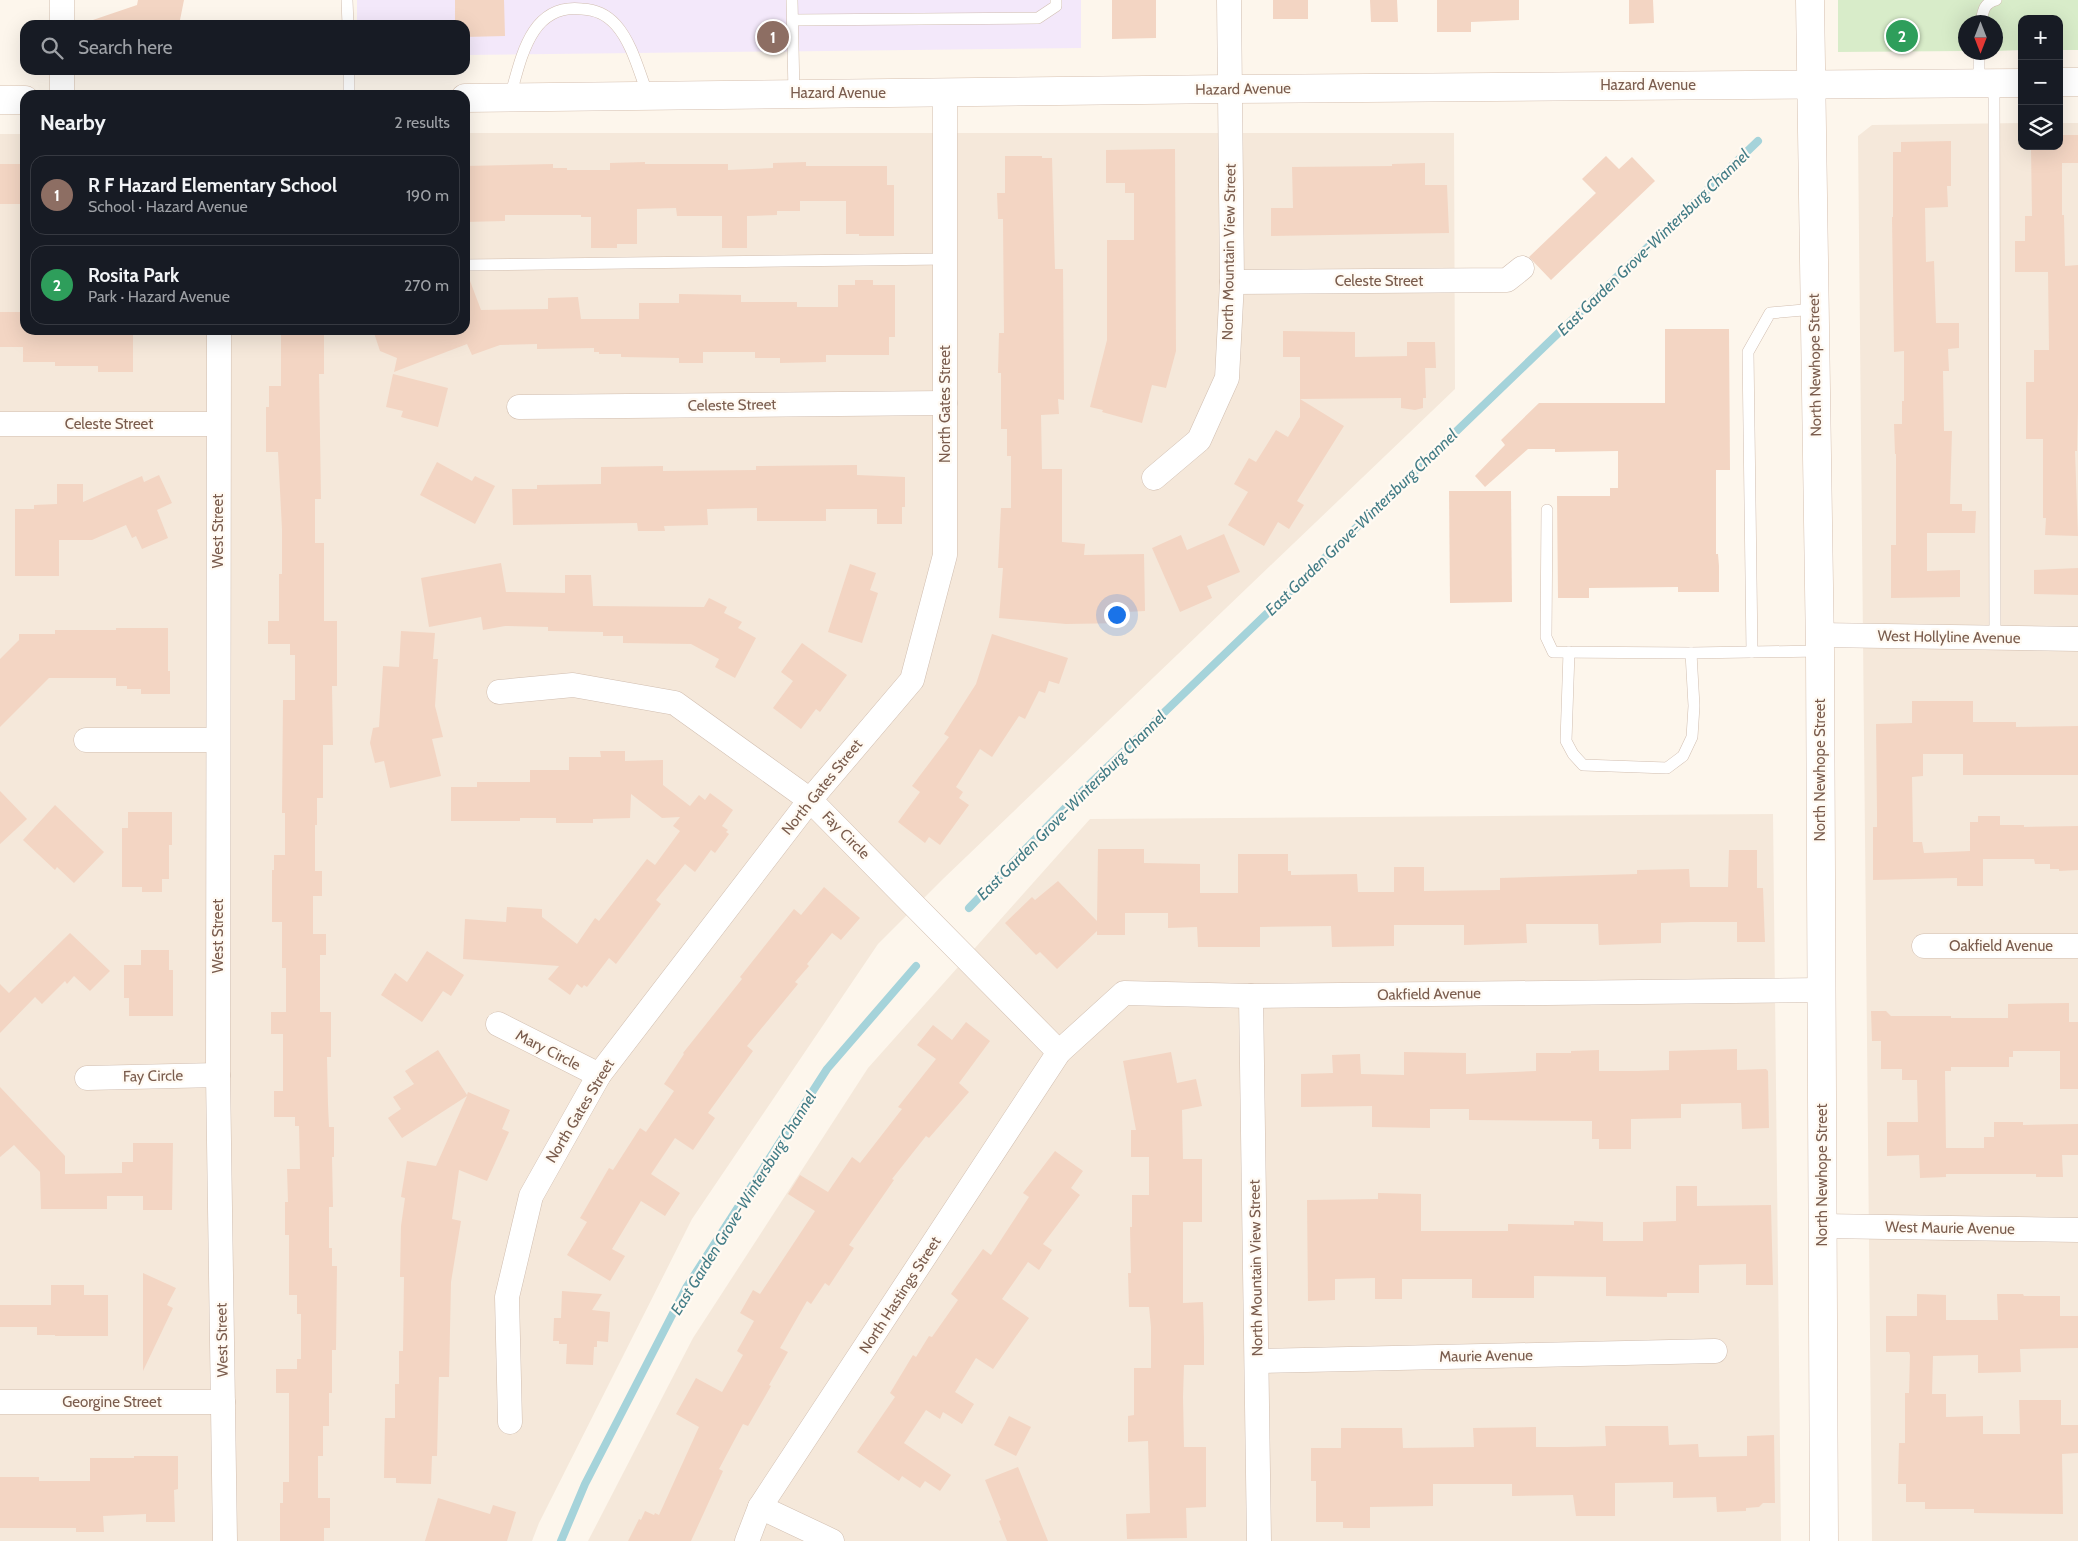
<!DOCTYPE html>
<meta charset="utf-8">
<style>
body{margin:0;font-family:Cabin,sans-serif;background:#242831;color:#f1f3f6}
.controls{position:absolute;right:15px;top:15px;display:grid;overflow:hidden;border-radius:10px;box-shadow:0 5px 20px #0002}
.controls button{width:45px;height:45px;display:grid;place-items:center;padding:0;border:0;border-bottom:1px solid #363941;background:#171b24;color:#f1f3f6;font:25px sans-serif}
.compass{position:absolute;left:1958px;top:15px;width:45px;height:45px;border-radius:50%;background:#171b24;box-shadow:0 5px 20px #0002;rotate:180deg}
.you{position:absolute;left:1116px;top:614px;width:18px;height:18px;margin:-12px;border:4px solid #fff;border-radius:50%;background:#1a73e8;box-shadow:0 0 0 8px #1a73e833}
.badge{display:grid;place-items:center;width:32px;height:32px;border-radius:50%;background:#e76f51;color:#fff;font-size:16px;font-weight:700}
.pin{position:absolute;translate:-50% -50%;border:2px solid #fff;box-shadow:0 1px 5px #0006}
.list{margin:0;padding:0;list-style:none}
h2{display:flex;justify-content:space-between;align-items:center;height:65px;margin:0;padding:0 20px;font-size:21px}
h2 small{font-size:16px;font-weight:400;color:#9ea1a6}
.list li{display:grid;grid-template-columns:32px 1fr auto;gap:15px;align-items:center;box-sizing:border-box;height:80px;margin:0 10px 10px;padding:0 10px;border:1px solid #363941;border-radius:15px}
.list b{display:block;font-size:19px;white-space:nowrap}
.list p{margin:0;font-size:16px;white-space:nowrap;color:#9ea1a6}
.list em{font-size:16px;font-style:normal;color:#9ea1a6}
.icon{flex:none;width:28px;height:28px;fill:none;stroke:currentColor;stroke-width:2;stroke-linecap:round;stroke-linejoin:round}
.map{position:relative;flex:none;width:2078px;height:1541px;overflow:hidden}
.search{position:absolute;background:#171b24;box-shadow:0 5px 20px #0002;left:20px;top:20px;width:450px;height:55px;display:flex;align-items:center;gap:12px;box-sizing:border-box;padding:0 18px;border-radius:15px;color:#9ea1a6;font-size:19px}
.panel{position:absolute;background:#171b24;box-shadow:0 5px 20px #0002;left:20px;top:90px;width:450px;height:245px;border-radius:15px}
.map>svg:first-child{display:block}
.residential{fill:#f5e8da}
.education{fill:#f3e8fa}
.green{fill:#d8ecc9}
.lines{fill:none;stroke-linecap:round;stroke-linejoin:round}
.stream{stroke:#a5d3da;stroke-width:8}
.building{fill:#f3d5c3}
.lane-casing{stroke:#d1beb0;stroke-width:12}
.street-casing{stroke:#d1beb0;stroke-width:25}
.secondary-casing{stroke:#d6c0b0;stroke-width:29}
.lane{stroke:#fff;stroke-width:11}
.street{stroke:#fff;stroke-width:24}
.secondary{stroke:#fff;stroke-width:28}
.labels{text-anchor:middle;stroke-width:4.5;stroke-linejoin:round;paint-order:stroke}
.street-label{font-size:15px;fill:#7a5c4d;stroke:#fffaf3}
.water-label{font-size:16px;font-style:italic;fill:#437c86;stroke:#fffaf3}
</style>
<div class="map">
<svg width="2078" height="1541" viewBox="0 0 2078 1541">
<rect width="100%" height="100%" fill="#fdf6ec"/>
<!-- residential -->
<g class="residential">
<path d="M2022 123V146H2059V123H2078V1541H1872L1858 136 1872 125Z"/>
<path d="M465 133H1454L1455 389 944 878 878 944 692 1219 539 1523 532 1541H0V134H25V330H465Z"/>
<path d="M1773 814 1781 1541H588L693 1338 868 1068 1090 819Z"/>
</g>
<!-- education -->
<path class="education" d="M357 0H1081V48L465 55V25H357Z"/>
<!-- green -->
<path class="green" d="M1838 0H2078V50H2059V19H2022V50L1996 51V22H1966L1965 51 1838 52Z"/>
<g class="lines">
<!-- stream -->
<g class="stream">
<path d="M969 908 1069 804 1758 141"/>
<path d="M561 1541 585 1484 686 1288 827 1069 916 966"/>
</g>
</g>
<!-- building -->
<g class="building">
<path d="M138 0H184L179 25H87V22L137 5Z"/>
<path d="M455 0H504L505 36 465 37V25H455Z"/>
<path d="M1112 0H1156V38L1112 39Z"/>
<rect x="1273" y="0" width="35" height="19"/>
<path d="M1370 0H1397L1398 22H1371Z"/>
<path d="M1437 0H1519V20L1471 22V32H1437Z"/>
<path d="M1629 0H1653L1654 23 1629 24Z"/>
<path d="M2059 135H2078V163H2062V215H2064L2065 266 2078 265V409L2077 451H2075L2078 536 2045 535 2046 518H2043V439H2026V382H2034V350H2049L2048 272H2015V241H2025V216H2032L2031 149 2059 148Z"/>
<path d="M1951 141V186H1947L1948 207 1925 208 1926 262 1934 261 1936 323H1959V348L1948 349 1949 371H1943L1944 431H1952L1950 504H1962V511H1976L1975 533H1927V571L1960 570V597L1891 598V545H1896V454H1895L1894 424H1902V401H1904V351L1894 352 1892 217H1893V152H1901V142Z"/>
<path d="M1175 149 1176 351 1166 388 1152 385 1142 423 1102 412 1103 410 1090 407 1107 340V240H1134V193H1125V183H1106V150Z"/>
<path d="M1005 156H1042V158H1052L1055 269H1063L1064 400 1058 399 1059 414 1041 415 1042 469H1062V542L1085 544 1084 555 1144 554 1145 611 1126 612 1127 623 1066 624 999 618 1003 568H998L1001 508H1011V456H1007V429H1001V373H998L999 333H1004L1003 219H998L997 193H1005Z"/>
<path d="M1606 156 1619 169 1632 157 1655 181 1551 280 1529 257 1596 193 1582 179Z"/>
<path d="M645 162V164H728V170L773 168V163L806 162V166H887V185H894V236H859V234H846V201H800V211H777V215L747 216V248H722V216H677L676 208 637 209V244H617V248H591V217H581V215H505V221L465 222V166L553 164V168H567V170H610V163Z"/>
<path d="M1425 163V185H1447L1449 233 1271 236V208H1293L1292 167 1392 166V164Z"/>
<rect x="0" y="164" width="25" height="40"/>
<path d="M465 273H467L481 310 548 309V298L578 297 581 319H639V303H679V294L741 295V302H797V307H838V285H855V280H873V285H895V337H889V355H826V362L780 363V358H755V352H703V363H679V358L621 357V354H599V352H594V348L537 349V344L500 345 472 355 467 344 394 372 397 358 380 351 373 330H465Z"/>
<path d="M0 312H25V330H133V372H98V366H55V362H23V347H0Z"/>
<path d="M1665 329H1729L1730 470H1716V554H1718L1719 566V592H1678V587L1589 588V598H1558L1557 496H1610V488H1618V451L1555 452V449H1528L1485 487 1475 476 1505 445 1501 440 1539 403H1665Z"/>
<path d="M281 330H324V374H319L321 499H315V543H324V621H337V686H332L333 745H323V798H317V825H315V871H322V896H313V934H326V955H320V1012H331V1057H327L328 1105 329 1127H334V1157H332L333 1207H329V1248H332V1266H337L336 1350H332V1393H329V1426H323V1456H318V1498H330V1528H324V1541H280V1503H283V1482H289V1393H276V1369H297V1359H301V1314H297V1295H289V1235H285V1202H288L287 1169H300L299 1126H295V1117H274V1091H283V1034H271V1012H286V968H282V922H272V870H274V855H285V813H282L283 700H295V655H290V644H268V621H279V574H282V529L278 452H266V407H269V386H281Z"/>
<path d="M1283 331 1355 332V357L1407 356V342H1435L1436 368H1425L1426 398H1423V408L1415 410 1401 408V398L1300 399V357H1283Z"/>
<path d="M393 374 448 388 438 427 401 417 403 411 386 407Z"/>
<path d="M1300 399 1344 426 1297 501 1304 505 1289 529 1278 522 1264 546 1228 525 1248 492 1234 484 1249 458 1256 462 1276 430 1288 437 1300 417Z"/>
<path d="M437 462 472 481 475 476 495 486 475 524 420 495Z"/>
<path d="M857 465V475L905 477V507H902V524H877V509H826V521H757V508L707 509 708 525 664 526 665 531H638L637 523 513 525 512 489H537V485L601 484V467L663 466V471L756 470V466Z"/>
<path d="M159 475 172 503 157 510 168 538 142 549 136 536 132 538 126 525 92 540H59V576H15V509H34V505L57 504V484H83V502L142 476 144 482Z"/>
<path d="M1449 491H1511L1512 602 1450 603Z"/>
<path d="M1224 534 1240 572 1207 586 1212 598 1180 612 1152 548 1181 535 1187 550Z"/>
<path d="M501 563 506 592 565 593V575H591L593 606 704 607 709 598 727 607 724 613 742 622 738 628 756 638 735 678 715 667 719 659 691 644 623 643V636H603V632L548 631V627L505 626 483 630 481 617 429 627 421 578Z"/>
<path d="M850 564 876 573 870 590 878 593 862 643 828 632Z"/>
<path d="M2078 568V595L2034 594V570Z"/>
<path d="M116 628H168V671H170V694H141V689H127V686H116V678H49L0 727V659L19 640V634H55V630H116Z"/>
<path d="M401 631 435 633 433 659H438L435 706 443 737 432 739 441 776 390 788 384 761 375 763 370 743 373 728 379 727 383 666 399 667Z"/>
<path d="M992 634 1068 658 1059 684 1049 681 1045 693 1039 691 1025 719 1019 716 992 757 980 749 956 787 963 792 959 798 969 805 940 845 929 837 925 843 898 822 920 792 912 786 949 737 944 734 976 684Z"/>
<path d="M802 643 847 675 820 712 816 709 801 729 773 708 793 681 781 672Z"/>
<path d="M1912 701H1973V722H2016V727L2078 726V775H1963V754H1923V776L1912 777 1913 842H1922L1924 853 1970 851V822H1978V816H2000V825H2024V827L2078 826V870L2059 871V869H2050V864H2035L2034 859H1983V886H1957V878L1873 880V827H1877V812L1876 724 1912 723Z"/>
<path d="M600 751H625V761L663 760V785L690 806 699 795 705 800 710 793 733 810 722 826 728 830 726 832 729 834 715 853 711 850 695 872 685 864 656 900 661 904 616 964 609 958 587 987 584 985 582 988 577 984 570 995 548 979 559 966 463 959 465 919 506 922 507 907 542 909V917L577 944 595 918 599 921 647 859 655 865 680 831 673 826 680 817 662 818 631 794 630 818 593 819V823H556V818H520V821H451V787H477V782H530V770H569V757H601Z"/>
<path d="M0 791 27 819 0 844Z"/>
<path d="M55 805 104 852 74 883 57 867 55 870 23 840Z"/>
<path d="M128 812H172V845H169V879H162V892H142V887H122V828H128Z"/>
<path d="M1098 849H1144V863L1200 864V893H1238V854H1288V871H1291V875L1357 874 1358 892H1394V867H1424V891L1500 890V878L1637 874V870L1689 869 1690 887H1728L1729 850H1757V888H1763L1765 942H1737V922H1691L1661 923V943L1599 945 1598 924H1526L1527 943 1464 945V925H1394V946L1332 947 1331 926 1260 927V947H1198L1197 927 1168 928V913H1125V935H1097V931L1057 969 1040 952 1036 955 1005 923 1032 897 1035 900 1058 881 1097 921Z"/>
<path d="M824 887 860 918 841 940 832 933 807 964 809 966 795 982 798 984 747 1046 753 1051 708 1113 715 1118 693 1150 675 1138 651 1174 680 1193 665 1216 641 1201 612 1249 625 1256 610 1281 567 1255 587 1222 580 1218 609 1168 613 1170 640 1128 646 1132 674 1091 664 1084 684 1054 683 1053 742 979 740 977 794 909 801 915Z"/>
<path d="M70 933 110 971 90 991 74 976 67 984 65 981 42 1004 35 997 0 1033V984L9 993Z"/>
<path d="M141 950H169V970H173V1016H129V998H124V965H141Z"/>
<path d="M427 951 464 975 451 996 443 991 422 1022 381 995 395 973 407 982Z"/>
<path d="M2069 1003V1022H2078V1089H2060V1051H2013V1057H2009V1067H1951V1071H1945L1946 1148H1984V1137H1994V1122H2023V1125L2078 1124V1155H2062L2063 1177H2036V1174H1946V1177L1920 1178 1919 1155 1887 1156V1122H1918L1917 1080H1902V1069H1881V1041H1872L1871 1011H1886L1891 1016H1951V1018H2008V1004Z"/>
<path d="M966 1022 990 1041 959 1083 969 1092 929 1138 926 1136 892 1179 894 1180 849 1245 854 1248 829 1286 825 1283 811 1304 807 1301 780 1348 788 1352 769 1385 771 1386 748 1426 743 1424 719 1469 723 1471 691 1541H628L639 1519 641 1520 645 1511 654 1515 655 1513 659 1515 699 1427 676 1414 696 1378 722 1392 743 1355 737 1351 754 1321 740 1313 753 1290 760 1294 815 1211 788 1194 800 1175 828 1192 852 1157 860 1163 902 1109 898 1107 936 1059 917 1045 933 1025 952 1040Z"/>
<path d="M1737 1049V1070L1766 1069 1768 1071 1769 1128 1742 1129 1741 1103 1681 1104V1118L1631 1119V1149H1599V1139H1592V1121L1469 1120V1109H1430V1128L1372 1127V1106L1301 1107V1074L1333 1073 1332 1055 1360 1054 1361 1074 1404 1075V1052L1466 1053V1074L1536 1071V1053H1571V1051L1599 1050V1071H1638L1669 1070V1051Z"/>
<path d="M438 1050 467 1095 468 1092 510 1110 502 1129 509 1132 487 1181 459 1170 452 1219 461 1221 451 1282 449 1377H439L437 1456H432L431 1484 396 1483V1478H384L385 1418H395V1384H399V1351H403L404 1277H400L401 1226 405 1198 401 1197 407 1161 436 1166 467 1096 402 1138 388 1118 401 1109 393 1097 414 1084 405 1071Z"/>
<path d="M1171 1052 1177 1083 1196 1079 1202 1106 1182 1110 1183 1159H1202V1222H1183V1303L1203 1302 1204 1338V1365H1184L1183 1397 1184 1447H1206V1507L1186 1508 1187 1538 1127 1539 1126 1514 1150 1513 1148 1441 1128 1442V1416L1134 1415V1368H1151V1327L1149 1307H1129L1128 1273H1131L1130 1227H1132V1195H1149V1157H1131V1130H1136L1123 1061Z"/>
<path d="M0 1087 65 1156V1174L122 1173V1162H133V1143H173L172 1210H143V1196H107V1209H41L40 1172 14 1145 0 1157Z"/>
<path d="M1055 1151 1083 1171 1071 1188 1080 1195 1043 1244 1052 1250 1039 1270 1028 1262 1002 1299 1029 1318 993 1369 976 1358 955 1392 974 1404 962 1424 943 1412 940 1419 926 1410 904 1443 951 1475 940 1491 925 1481 920 1488 902 1476 899 1481 857 1452 895 1397 890 1393 913 1355 916 1357 929 1336 932 1337 958 1300 951 1294 983 1249 991 1255 1029 1197 1023 1193Z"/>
<path d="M1676 1186H1697V1206L1771 1205 1773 1285H1746V1264L1699 1265V1293H1667V1297L1606 1296V1277L1534 1276V1298H1472V1279H1402V1299H1375V1278L1335 1279V1300L1308 1301 1307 1200 1378 1199V1193L1421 1194V1231H1508V1224L1574 1225V1221L1603 1222V1241H1643V1222L1676 1221Z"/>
<path d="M143 1273 176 1288 167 1305 173 1308 143 1371Z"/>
<path d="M51 1285H84V1295H108V1336H55V1335H37V1327H0V1305H51Z"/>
<path d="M562 1291 602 1294 592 1310 610 1312 608 1342 597 1341V1347H594L593 1365 566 1364 567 1344H559V1341H553L554 1318H561Z"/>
<path d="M1917 1294 1946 1295V1320H1998L1997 1294H2023L2024 1296H2060V1316H2078V1348L2020 1349 2021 1372 1978 1373V1355L1933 1356 1932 1394H1946V1417L1983 1416V1434H2020L2019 1400H2061V1425H2078V1453L2062 1454 2063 1514 1974 1513V1509H1925V1502H1906V1484H1898L1899 1443H1905V1393H1909L1910 1355 1909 1352H1886V1316H1917Z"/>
<path d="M1009 1416 1031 1427 1016 1456 994 1445Z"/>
<path d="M1605 1426H1668L1669 1445 1698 1444 1699 1457 1747 1456V1436L1774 1435 1775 1503H1763L1759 1507 1746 1508V1511L1717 1512 1716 1497 1673 1498V1482L1615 1483V1516H1576L1573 1495 1512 1496V1484H1433V1506L1370 1507V1528H1343V1522H1316V1481H1311V1448H1341V1428H1402L1403 1448 1474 1447 1473 1428 1536 1427V1447H1567L1606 1446Z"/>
<path d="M134 1456H178V1489L174 1490 175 1522H146V1514L103 1516 104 1532H76V1528H0V1477H39V1481H90V1458H134Z"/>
<path d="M1018 1467 1048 1541H1007L999 1521 1001 1520 985 1480Z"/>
<path d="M438 1498 490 1514 493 1505 516 1512 507 1541H425Z"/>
</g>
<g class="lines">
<defs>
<g id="lane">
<path d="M347 0 348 25"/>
<path d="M792 0 794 93"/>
<path d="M793 20 1038 18 1056 6V0"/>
<path d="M1981 22C1983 11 1984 3 1996 0"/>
<path d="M349 70V95"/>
<path d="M1979 83V52"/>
<path d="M1994 83 1995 638"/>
<path d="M510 97C521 59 530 3 582 9 596 10 606 14 616 25 632 43 639 72 648 95"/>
<path d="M465 265 945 259"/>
<path d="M1547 510 1546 637 1553 652 1691 653 1820 651"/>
<path d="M1569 652 1566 741 1573 754 1583 765 1667 768 1683 756 1692 737 1694 706 1691 653"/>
<path d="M1752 652 1748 352 1770 313 1815 309"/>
</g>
<g id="street">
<path d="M62 0V25"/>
<path d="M62 70V95"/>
<path d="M1232 282 1507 280 1522 268"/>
<path d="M219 330 218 1075 225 1541"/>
<path d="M519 407 945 403"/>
<path d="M0 424H218"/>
<path d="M1154 478 1199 440 1227 378 1232 282 1229 0"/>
<path d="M1820 635 2078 639"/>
<path d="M499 692 573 685 675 703 810 800 1059 1052"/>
<path d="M86 740H217"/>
<path d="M1924 946H2078"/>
<path d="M1251 996 1259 1541"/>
<path d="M498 1024 599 1075"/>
<path d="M87 1078 218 1075"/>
<path d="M1822 1226 2078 1230"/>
<path d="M1257 1361 1715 1351"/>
<path d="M0 1402H223"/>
<path d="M510 1422 507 1297 531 1196 599 1075 810 800 912 680 945 555V93"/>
<path d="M760 1507 832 1541"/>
<path d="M747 1541 760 1507 1059 1052 1124 993 1251 996 1821 990"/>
</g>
<g id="secondary">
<path d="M1810 0 1820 651 1824 1541"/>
<path d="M2059 82H2078"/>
<path d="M465 98 1229 89 2022 83"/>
<path d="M0 100H25"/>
</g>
</defs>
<!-- lane casing -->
<use href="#lane" class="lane-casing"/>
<!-- street casing -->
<use href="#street" class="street-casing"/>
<!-- secondary casing -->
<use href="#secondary" class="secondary-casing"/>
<!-- lane -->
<use href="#lane" class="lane"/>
<!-- street -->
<use href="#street" class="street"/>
<!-- secondary -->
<use href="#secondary" class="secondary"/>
</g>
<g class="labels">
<!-- street labels -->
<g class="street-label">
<text x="1648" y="90">Hazard Avenue</text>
<text transform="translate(1243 89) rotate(-1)" y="5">Hazard Avenue</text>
<text x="838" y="98">Hazard Avenue</text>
<text transform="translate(1229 252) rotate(-89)" y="5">North Mountain View Street</text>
<text x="1379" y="286">Celeste Street</text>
<text transform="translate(1815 365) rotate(-91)" y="5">North Newhope Street</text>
<text transform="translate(945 404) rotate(-90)" y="5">North Gates Street</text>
<text transform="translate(732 405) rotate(-1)" y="5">Celeste Street</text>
<text x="109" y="429">Celeste Street</text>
<text transform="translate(218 531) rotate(-90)" y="5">West Street</text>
<text transform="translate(1949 637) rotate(1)" y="5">West Hollyline Avenue</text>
<text transform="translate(1820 770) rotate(-90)" y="5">North Newhope Street</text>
<text transform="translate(822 787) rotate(-51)" y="5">North Gates Street</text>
<text transform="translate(846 835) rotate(45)" y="5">Fay Circle</text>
<text transform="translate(218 936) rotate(-90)" y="5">West Street</text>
<text x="2001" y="951">Oakfield Avenue</text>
<text transform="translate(1429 994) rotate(-1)" y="5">Oakfield Avenue</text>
<text transform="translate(548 1050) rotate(27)" y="5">Mary Circle</text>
<text transform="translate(153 1076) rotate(-1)" y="5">Fay Circle</text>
<text transform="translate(580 1111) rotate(-59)" y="5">North Gates Street</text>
<text transform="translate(1822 1175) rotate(-90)" y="5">North Newhope Street</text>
<text transform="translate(1950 1228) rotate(1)" y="5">West Maurie Avenue</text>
<text transform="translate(1256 1268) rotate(-91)" y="5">North Mountain View Street</text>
<text transform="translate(900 1295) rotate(-57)" y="5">North Hastings Street</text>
<text transform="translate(222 1340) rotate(-91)" y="5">West Street</text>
<text transform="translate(1486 1356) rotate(-1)" y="5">Maurie Avenue</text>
<text x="112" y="1407">Georgine Street</text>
</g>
<!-- water labels -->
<g class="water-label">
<text transform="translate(1653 242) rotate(-44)" y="6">East Garden Grove-Wintersburg Channel</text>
<text transform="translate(1361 522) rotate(-44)" y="6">East Garden Grove-Wintersburg Channel</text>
<text transform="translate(1071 805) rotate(-45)" y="6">East Garden Grove-Wintersburg Channel</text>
<text transform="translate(743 1203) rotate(-58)" y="6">East Garden Grove-Wintersburg Channel</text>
</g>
</g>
</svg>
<div class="controls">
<button>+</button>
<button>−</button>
<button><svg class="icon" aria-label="layers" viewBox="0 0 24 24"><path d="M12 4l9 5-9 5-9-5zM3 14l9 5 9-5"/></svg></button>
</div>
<svg class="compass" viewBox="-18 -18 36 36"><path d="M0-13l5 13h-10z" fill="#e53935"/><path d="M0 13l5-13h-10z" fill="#9ea1a6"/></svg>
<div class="you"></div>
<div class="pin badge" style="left:773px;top:37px;background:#8d6e63">1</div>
<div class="pin badge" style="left:1902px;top:36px;background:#2e9e5b">2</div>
<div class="search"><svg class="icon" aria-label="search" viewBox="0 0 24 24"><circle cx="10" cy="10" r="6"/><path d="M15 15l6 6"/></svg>Search here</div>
<section class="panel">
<h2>Nearby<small>2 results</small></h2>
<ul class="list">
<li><span class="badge" style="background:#8d6e63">1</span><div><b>R F Hazard Elementary School</b><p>School · Hazard Avenue</p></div><em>190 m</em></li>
<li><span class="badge" style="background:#2e9e5b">2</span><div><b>Rosita Park</b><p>Park · Hazard Avenue</p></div><em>270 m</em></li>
</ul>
</section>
</div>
